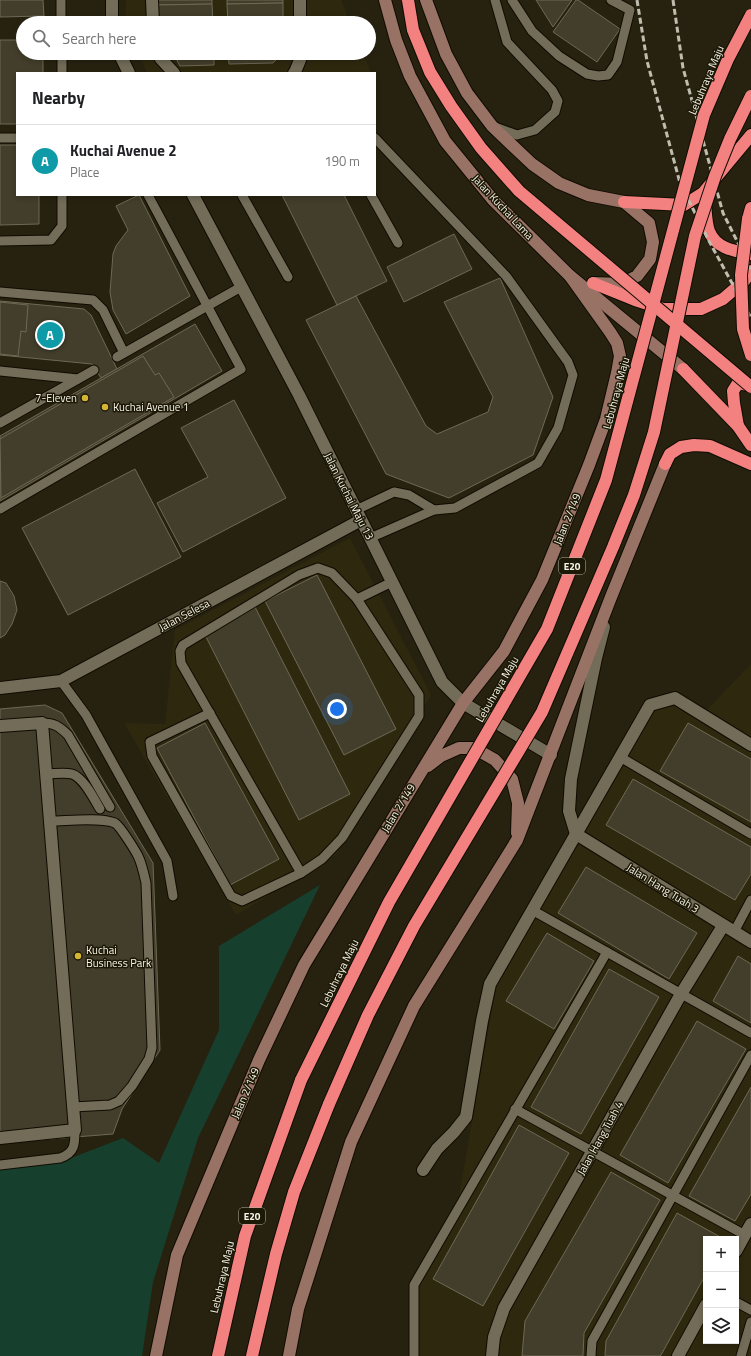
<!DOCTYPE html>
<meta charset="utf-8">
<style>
body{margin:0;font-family:"Titillium Web",sans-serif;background:#f6f6f6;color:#202124}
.controls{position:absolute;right:12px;bottom:12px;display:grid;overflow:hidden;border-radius:0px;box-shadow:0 2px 6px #0003}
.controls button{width:36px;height:36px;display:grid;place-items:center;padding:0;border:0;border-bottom:1px solid #e0e0e0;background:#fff;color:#202124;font:20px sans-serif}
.you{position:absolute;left:337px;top:709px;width:14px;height:14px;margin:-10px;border:3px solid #fff;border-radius:50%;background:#1a73e8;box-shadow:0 0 0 6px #1a73e833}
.badge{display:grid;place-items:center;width:26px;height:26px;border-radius:50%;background:#71642c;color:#fff;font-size:13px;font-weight:700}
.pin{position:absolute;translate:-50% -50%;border:2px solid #fff;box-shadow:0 1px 4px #0006}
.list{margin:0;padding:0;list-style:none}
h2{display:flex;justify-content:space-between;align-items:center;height:52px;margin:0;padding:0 16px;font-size:17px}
h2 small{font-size:13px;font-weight:400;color:#757577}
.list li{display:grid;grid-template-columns:26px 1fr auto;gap:12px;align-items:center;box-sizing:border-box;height:72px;padding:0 16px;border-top:1px solid #e0e0e0}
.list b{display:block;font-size:15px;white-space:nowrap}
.list p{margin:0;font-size:13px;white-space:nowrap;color:#757577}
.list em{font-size:13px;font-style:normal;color:#757577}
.icon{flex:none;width:22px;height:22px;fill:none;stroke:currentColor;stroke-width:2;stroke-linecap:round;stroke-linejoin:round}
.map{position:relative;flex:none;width:751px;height:1356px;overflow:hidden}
.search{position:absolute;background:#fff;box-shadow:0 2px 6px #0003;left:16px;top:16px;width:360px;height:44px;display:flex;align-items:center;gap:10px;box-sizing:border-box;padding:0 14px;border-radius:22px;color:#757577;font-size:15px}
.panel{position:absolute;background:#fff;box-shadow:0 2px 6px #0003;left:16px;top:72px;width:360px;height:124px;border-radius:0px}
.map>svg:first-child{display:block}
.built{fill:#2e280e;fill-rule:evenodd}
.green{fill:#16402d}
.building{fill:#433e2b;stroke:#6e6954}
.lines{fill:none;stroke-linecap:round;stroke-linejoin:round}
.lane-casing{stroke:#100b00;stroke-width:11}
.street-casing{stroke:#100b00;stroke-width:14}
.secondary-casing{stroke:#100b00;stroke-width:14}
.highway-casing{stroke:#100b00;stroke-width:14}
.lane{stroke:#726c58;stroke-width:9}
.street{stroke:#726c58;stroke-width:12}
.secondary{stroke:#987264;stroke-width:12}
.highway{stroke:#f28180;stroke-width:12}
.rail{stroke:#c0bdaf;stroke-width:3;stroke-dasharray:6 3;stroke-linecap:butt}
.highway-bridge-casing{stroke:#100b00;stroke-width:14;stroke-linecap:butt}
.highway-bridge{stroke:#f28180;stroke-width:12}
.poi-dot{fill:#d4b635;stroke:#1d1907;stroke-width:1.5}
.labels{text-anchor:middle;stroke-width:3;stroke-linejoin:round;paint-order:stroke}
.shield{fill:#1d1907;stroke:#b6b2a4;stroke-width:1}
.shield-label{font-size:10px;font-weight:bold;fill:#f7f4e8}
.street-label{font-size:11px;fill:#f7f4e8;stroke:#1d1907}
.poi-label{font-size:11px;fill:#f7f4e8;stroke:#1d1907;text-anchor:start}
</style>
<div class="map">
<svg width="751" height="1356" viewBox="0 0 751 1356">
<rect width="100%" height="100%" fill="#272210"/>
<!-- built -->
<g class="built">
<path d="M126 0H341L350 23H126Z"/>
<path d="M138 53H363L371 73H147Z"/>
<path d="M350 538 431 695 407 733 336 855 236 915 124 723 165 724 175 630Z"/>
<path d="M751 664V1356H418L419 1286 454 1224 496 987 653 711 675 705 699 718ZM706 1239H736V1341H706Z"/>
</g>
<!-- green -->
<path class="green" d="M320 885 198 1138 153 1282 142 1356H0V1168L66 1160 123 1138 159 1163 219 1030V946Z"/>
<!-- building -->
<g class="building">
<path d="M0 0H43L44 16 0 17Z"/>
<path d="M157 0H212V4L157 5Z"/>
<path d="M227 0H283V3L227 4Z"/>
<path d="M536 0H572L553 27Z"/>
<path d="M576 0H578L620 29 597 62 553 32Z"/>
<path d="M283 3V21L228 23 227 4Z"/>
<path d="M212 4 213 23H158L157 5Z"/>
<path d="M283 21V23H228Z"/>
<path d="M0 40H23V53H43V73H17V124H0Z"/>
<path d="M173 53H214V65L180 66Z"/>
<path d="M228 53H282L273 63 229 64Z"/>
<path d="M0 145H17V195H39V224L0 225Z"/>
<path d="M139 195 190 296 126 334 113 310 110 292 113 254 116 246 128 230 116 206Z"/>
<path d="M282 195H344L387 281 337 305Z"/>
<path d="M454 234 472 269 404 302 387 267Z"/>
<path d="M500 278 553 397 533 455 449 498 386 474 306 320 356 296 426 426 437 434 488 412 493 397 444 302Z"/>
<path d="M0 301 84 309 91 315 117 369 101 378 92 364 0 355Z"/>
<path d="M0 302 28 305 26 332 21 331 18 356 0 354Z"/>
<path d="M195 324 222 371 0 501V436Z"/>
<path d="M143 356 155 375 159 373 174 397 1 498 0 439Z"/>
<path d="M234 400 286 498 183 552 157 503 208 477 181 428Z"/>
<path d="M135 469 181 557 68 615 22 528Z"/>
<path d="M317 575 396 729 344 755 265 601Z"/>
<path d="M0 581 6 583 14 596 17 610 12 624 5 635 0 638Z"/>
<path d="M255 607 350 794 299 820 204 633Z"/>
<path d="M45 705 62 713 153 863 160 1050 122 1109 113 1134 0 1143V709Z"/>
<path d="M205 723 279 859 230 885 157 748Z"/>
<path d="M688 723 751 759V822L660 771Z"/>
<path d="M633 779 751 847V874L735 900 606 825Z"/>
<path d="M586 867 697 933 669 979 558 913Z"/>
<path d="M547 933 594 961 554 1029 506 1001Z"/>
<path d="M738 956 751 964V1023L713 1001Z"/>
<path d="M609 969 659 997 581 1134 531 1107Z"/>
<path d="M697 1021 746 1049 668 1183 620 1155Z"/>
<path d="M751 1087V1194L735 1221 689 1196Z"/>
<path d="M519 1125 569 1153 483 1306 433 1279Z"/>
<path d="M611 1172 660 1200 584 1333 583 1356H522L525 1321Z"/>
<path d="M677 1213 724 1239H706V1274L661 1355 660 1356H605L606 1341Z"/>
</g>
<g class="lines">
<defs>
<g id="lane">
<path d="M61 0V23"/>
<path d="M512 0 532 31 559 56 587 74 598 76 608 75 617 62 630 10 611 0"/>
<path d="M62 53V73"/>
<path d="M495 127 517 135 535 130 555 112 558 101 552 90 507 42 495 0"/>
<path d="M0 138H17"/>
<path d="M242 195 288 277"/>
<path d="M371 195 398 243"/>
<path d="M0 241 51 240 62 226V195"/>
<path d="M0 292 93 300 103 310 124 353"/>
<path d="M117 357 241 287"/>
<path d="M0 371 78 379"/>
<path d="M0 423 94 370"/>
<path d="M0 509 241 369 148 195"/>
<path d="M356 510 394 492 409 495 434 510 455 508 538 463 558 428 573 375 568 362 506 276 375 138"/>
<path d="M370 538 434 510"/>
<path d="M318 568 332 573 357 599 419 695V716L342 838 322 859 301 873 181 663 180 651 183 645 299 575Z"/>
<path d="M357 599 392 582"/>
<path d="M61 681 86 715 167 861 173 896"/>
<path d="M210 713 150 742 152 756 231 896 242 901 301 873"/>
<path d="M42 723C54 723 59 726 68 735L110 807"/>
<path d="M620 757 751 834"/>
<path d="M46 774C54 774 64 772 72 774 84 778 94 799 100 809"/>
<path d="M50 821C67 821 100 817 115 823 120 826 135 850 138 856 142 864 144 874 146 883L152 1048 149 1059 132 1086 119 1101 110 1105 73 1107"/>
<path d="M532 910 751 1033"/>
<path d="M734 932 751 900"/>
<path d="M515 1109 745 1235"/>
<path d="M0 1165 60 1158C75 1153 75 1144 75 1130"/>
<path d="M736 1302 751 1310"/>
<path d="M414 1356V1285L607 952"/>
<path d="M591 1356 592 1341 751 1055"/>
<path d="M741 1356 751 1322"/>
</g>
<g id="street">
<path d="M112 0V23"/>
<path d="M152 0 153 23"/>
<path d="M300 0V23"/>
<path d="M119 53 129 73"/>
<path d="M159 53 161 59 174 73"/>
<path d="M294 73 295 72 300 60V53"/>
<path d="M193 195 299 395 442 682 463 703 551 755"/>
<path d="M0 688 61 681 361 520"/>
<path d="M0 726 42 723 75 1130 0 1138"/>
<path d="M576 834 569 811 571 779 596 658 604 627"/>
<path d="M576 834 751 942"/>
<path d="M423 1170 437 1149 454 1132 466 1117 482 1021 490 984 650 705 675 698 751 745"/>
<path d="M736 1251 751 1224"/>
<path d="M492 1356 494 1337 504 1308 681 994 723 926"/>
<path d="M678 1356 706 1305"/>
</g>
<g id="secondary">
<path d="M385 0 396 40 410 76 445 141 493 200 570 276 683 369"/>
<path d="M426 0 446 54 467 93 492 126 532 164 559 183 588 195 624 202 649 223 653 242 650 259 637 276 621 284 594 283"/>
<path d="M428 766 441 756 459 748H474L495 760 512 779 518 803 517 833"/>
<path d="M156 1356 177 1255 259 1060 304 965 463 703 504 651 542 580 589 465 606 419 617 373 620 356 617 343 610 332 570 276"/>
<path d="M289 1356 298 1309 351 1142 414 1006 517 840 611 597 665 464"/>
</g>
<g id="highway">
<path d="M624 202 684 205 703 193 751 135"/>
<path d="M705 203C706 212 706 223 709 231 716 249 735 251 751 254"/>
<path d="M748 219 751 208"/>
<path d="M593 283 635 300 663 309H701L723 299 744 281 751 271"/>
<path d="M683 369 738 426 751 445"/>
<path d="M738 426 734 403 733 391 738 383 751 386"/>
<path d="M665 464 670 454 681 447 694 445 710 446 751 464"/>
<path d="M218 1356 245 1236 301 1080"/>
<path d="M252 1356 276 1254 294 1192 329 1104"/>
</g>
</defs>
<!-- lane casing -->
<use href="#lane" class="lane-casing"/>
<!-- street casing -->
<use href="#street" class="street-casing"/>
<!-- secondary casing -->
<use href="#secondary" class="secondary-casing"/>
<!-- highway casing -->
<use href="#highway" class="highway-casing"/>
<!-- lane -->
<use href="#lane" class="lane"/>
<!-- street -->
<use href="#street" class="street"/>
<!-- secondary -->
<use href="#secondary" class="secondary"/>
<!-- highway -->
<use href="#highway" class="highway"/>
<!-- rail -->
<g class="rail">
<path d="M637 0 647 61 680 183 709 241 751 318"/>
<path d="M673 0 683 68 723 213 751 269"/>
</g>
<defs>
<g id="highway-bridge">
<path d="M408 0 413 30 430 72 451 106 481 148 519 191 751 387"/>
<path d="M748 219 741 275 743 329 751 355"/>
<path d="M301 1080 389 902 547 629 606 480 704 115 728 59 751 15"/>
<path d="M329 1104 368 1015 414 926 542 712 613 547 634 495 654 432 695 236 715 176 730 139 751 96"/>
</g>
</defs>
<!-- highway-bridge casing -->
<use href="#highway-bridge" class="highway-bridge-casing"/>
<!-- highway-bridge -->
<use href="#highway-bridge" class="highway-bridge"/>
</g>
<!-- markers -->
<g class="poi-dot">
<circle cx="85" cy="398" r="4"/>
<circle cx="105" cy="407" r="4"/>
<circle cx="78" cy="956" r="4"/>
</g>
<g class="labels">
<!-- shield labels -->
<g class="shield">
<rect x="559" y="558" width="26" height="16" rx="3"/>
<rect x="239" y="1208" width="26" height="16" rx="3"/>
</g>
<g class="shield-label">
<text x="572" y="570">E20</text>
<text x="252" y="1220">E20</text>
</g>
<!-- street labels -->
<g class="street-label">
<text transform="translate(706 80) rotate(-67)" y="4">Lebuhraya Maju</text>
<text transform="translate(503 207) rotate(47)" y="4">Jalan Kuchai Lama</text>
<text transform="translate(616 393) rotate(-75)" y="4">Lebuhraya Maju</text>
<text transform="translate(349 496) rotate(63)" y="4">Jalan Kuchai Maju 13</text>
<text transform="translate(567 519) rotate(-68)" y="4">Jalan 2/149</text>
<text transform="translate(184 615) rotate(-28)" y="4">Jalan Selesa</text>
<text transform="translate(497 689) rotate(-60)" y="4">Lebuhraya Maju</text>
<text transform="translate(398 808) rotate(-59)" y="4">Jalan 2/149</text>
<text transform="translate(663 888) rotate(32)" y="4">Jalan Hang Tuah 3</text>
<text transform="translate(339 973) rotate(-64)" y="4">Lebuhraya Maju</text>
<text transform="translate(245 1093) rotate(-67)" y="4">Jalan 2/149</text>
<text transform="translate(600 1138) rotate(-61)" y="4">Jalan Hang Tuah 4</text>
<text transform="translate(222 1277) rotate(-77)" y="4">Lebuhraya Maju</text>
</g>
<!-- poi labels -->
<g class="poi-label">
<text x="77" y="402" text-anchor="end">7-Eleven</text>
<text x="113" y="411">Kuchai Avenue 1</text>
<text x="86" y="954">Kuchai<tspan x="86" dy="13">Business Park</tspan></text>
</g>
</g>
</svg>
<div class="controls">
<button>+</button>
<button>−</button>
<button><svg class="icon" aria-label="layers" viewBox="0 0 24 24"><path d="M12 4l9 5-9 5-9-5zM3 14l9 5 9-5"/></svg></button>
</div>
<div class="you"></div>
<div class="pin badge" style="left:50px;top:335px;background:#0f9aa8">A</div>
<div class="search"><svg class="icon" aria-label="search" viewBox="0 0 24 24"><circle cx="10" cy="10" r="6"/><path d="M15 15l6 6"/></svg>Search here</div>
<section class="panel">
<h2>Nearby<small></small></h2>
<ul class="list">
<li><span class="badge" style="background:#0f9aa8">A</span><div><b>Kuchai Avenue 2</b><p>Place</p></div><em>190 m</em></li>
</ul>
</section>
</div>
